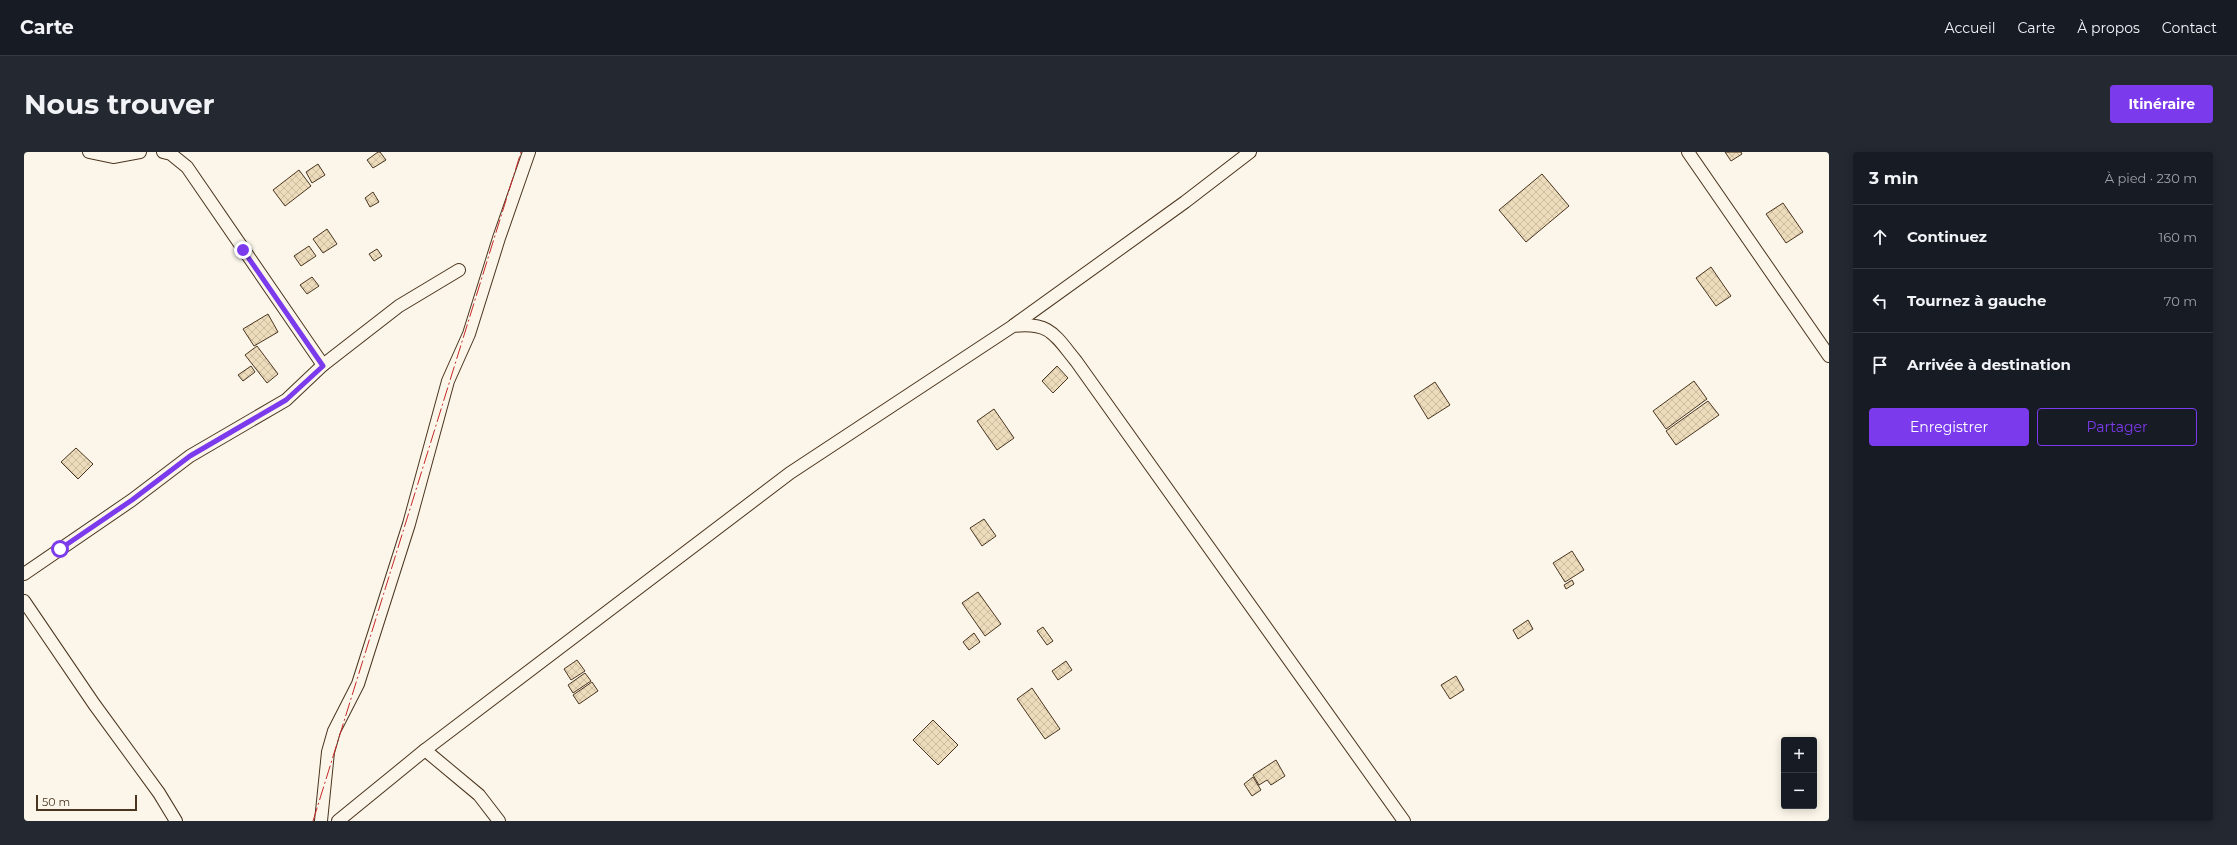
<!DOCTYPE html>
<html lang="fr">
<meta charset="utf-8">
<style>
body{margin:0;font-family:Montserrat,sans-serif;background:#242831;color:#f1f3f6}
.controls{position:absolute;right:12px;bottom:12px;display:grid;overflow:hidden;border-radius:4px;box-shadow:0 2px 10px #0003}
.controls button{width:36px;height:36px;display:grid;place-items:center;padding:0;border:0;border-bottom:1px solid #363941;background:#171b24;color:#f1f3f6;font:20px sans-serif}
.scale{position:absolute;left:12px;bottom:10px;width:101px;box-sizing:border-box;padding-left:4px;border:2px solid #4a3520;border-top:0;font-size:11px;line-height:14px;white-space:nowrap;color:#4a3520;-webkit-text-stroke:3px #fbf6e9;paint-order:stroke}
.stop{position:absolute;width:12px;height:12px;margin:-9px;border:3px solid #7c3aed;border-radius:50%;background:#fff}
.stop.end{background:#7c3aed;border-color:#fff;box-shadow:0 1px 4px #0008}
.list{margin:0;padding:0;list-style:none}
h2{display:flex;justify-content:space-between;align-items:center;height:52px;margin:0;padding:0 16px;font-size:17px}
h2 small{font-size:13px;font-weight:400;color:#9ea1a6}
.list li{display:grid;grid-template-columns:26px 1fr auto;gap:12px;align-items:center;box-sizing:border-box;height:64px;padding:0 16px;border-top:1px solid #363941}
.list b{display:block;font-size:15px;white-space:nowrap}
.list em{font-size:13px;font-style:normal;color:#9ea1a6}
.actions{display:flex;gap:8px;padding:12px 16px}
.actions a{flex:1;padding:9px 0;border:1px solid #7c3aed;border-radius:4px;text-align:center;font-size:14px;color:#7c3aed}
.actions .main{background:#7c3aed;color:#fff}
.icon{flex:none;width:22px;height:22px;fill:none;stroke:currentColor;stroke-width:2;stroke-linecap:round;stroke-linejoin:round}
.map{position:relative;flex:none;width:1805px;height:669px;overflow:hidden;border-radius:4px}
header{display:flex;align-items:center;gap:24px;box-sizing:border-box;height:56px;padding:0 20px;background:#171b24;border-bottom:1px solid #363941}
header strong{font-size:19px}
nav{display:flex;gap:22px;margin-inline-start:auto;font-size:14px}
.intro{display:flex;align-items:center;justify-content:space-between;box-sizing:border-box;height:96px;padding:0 24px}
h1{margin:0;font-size:28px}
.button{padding:10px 18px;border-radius:4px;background:#7c3aed;color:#fff;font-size:14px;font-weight:700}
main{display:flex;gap:24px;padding:0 24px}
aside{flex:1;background:#171b24;border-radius:4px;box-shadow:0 2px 10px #0003}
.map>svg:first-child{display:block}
.building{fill:url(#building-cross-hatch);stroke:#4a3520}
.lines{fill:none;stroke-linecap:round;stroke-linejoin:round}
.minor-casing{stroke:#4a3520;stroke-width:14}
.minor{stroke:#fbf6e9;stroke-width:12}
.power{stroke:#c62828;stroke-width:1;stroke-dasharray:14 3 2 3;stroke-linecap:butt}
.route{stroke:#7c3aed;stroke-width:5}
</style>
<header>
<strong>Carte</strong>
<nav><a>Accueil</a><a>Carte</a><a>À propos</a><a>Contact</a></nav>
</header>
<div class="intro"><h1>Nous trouver</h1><a class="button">Itinéraire</a></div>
<main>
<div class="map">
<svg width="1805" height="669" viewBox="0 0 1805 669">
<defs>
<pattern id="building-cross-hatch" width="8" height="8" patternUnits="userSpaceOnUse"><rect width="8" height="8" fill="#ecdcbc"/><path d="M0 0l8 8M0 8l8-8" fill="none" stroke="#ccbda1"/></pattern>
</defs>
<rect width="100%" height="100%" fill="#fbf6e9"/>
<!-- building -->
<g class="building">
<path d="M354 0H356L362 8 349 16 343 8Z"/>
<path d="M1701 0H1717L1718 2 1707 9Z"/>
<path d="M294 12 301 23 288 31 282 20Z"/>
<path d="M275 18 287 34 261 54 249 38Z"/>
<path d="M1518 22 1545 54 1502 90 1475 58Z"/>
<path d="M349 40 355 50 346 55 341 46Z"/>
<path d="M1759 51 1779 80 1762 91 1742 62Z"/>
<path d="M303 77 313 92 299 101 289 87Z"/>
<path d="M285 94 292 104 277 114 270 104Z"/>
<path d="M353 97 358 104 350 109 345 102Z"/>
<path d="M1687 115 1707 144 1692 154 1672 126Z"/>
<path d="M288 125 295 134 283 142 276 133Z"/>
<path d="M244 162 254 180 230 194 219 177Z"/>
<path d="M233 194 254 222 243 231 221 203Z"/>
<path d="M227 214 231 220 219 229 214 223Z"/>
<path d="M1033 214 1044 226 1029 241 1018 229Z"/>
<path d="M1670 229 1683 247 1642 277 1629 259Z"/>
<path d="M1411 230 1426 253 1404 267 1390 244Z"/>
<path d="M1684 249 1695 263 1652 293 1642 279Z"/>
<path d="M970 257 990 286 973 298 953 269Z"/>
<path d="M52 296 69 312 54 327 37 310Z"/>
<path d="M960 367 972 384 958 394 946 376Z"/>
<path d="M1548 399 1560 418 1541 430 1529 411Z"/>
<path d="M1548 428 1550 432 1542 437 1540 433Z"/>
<path d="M954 440 977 472 961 484 938 451Z"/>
<path d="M1504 468 1509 477 1494 487 1489 478Z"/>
<path d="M1019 475 1029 489 1023 493 1013 479Z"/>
<path d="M950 481 956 490 945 498 939 490Z"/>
<path d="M553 508 561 519 547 528 540 517Z"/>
<path d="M1042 509 1048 518 1034 528 1028 519Z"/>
<path d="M561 521 567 529 549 541 544 533Z"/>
<path d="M1432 524 1440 538 1426 547 1417 533Z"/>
<path d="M568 530 574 539 555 552 549 543Z"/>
<path d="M1008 536 1036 577 1021 587 993 547Z"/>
<path d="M909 568 934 593 914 613 889 588Z"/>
<path d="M1252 608 1261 624 1247 633 1243 628 1235 633 1229 623Z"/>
<path d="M1229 625 1237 638 1228 644 1220 632Z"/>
</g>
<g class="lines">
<defs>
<g id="minor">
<path d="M65 0 89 5 116 0"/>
<path d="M139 0 147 2 163 15 299 213"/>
<path d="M1664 0 1805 204"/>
<path d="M990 173 1161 50 1226 0"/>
<path d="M0 422 108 348 166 304 262 248 299 213 375 154 435 118"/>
<path d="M0 449 70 552 135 641 152 669"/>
<path d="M401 598 455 643 475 669"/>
<path d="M297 669 304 600 310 579 334 532 385 372 424 229 445 182 475 86 505 0"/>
<path d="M314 669 401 598 766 321 989 174C1026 170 1030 182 1052 209L1380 669"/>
</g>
</defs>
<!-- minor casing -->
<use href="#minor" class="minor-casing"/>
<!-- minor -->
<use href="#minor" class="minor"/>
<!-- power -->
<path class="power" d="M289 669 497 0"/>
</g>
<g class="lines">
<!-- route -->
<path class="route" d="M36 397 108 348 166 304 262 248 299 214 219 98"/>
</g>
</svg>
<div class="controls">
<button>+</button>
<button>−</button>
</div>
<div class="scale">50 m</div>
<div class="stop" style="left:36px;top:397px"></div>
<div class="stop end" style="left:219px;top:98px"></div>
</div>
<aside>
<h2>3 min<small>À pied · 230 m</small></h2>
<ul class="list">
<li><svg class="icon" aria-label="ahead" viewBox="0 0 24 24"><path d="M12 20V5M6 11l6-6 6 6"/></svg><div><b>Continuez</b></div><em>160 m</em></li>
<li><svg class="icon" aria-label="left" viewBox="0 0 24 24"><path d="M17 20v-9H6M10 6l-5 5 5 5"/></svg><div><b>Tournez à gauche</b></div><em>70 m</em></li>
<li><svg class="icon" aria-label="arrive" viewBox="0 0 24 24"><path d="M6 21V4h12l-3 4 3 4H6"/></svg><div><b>Arrivée à destination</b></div></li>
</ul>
<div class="actions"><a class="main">Enregistrer</a><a>Partager</a></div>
</aside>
</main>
